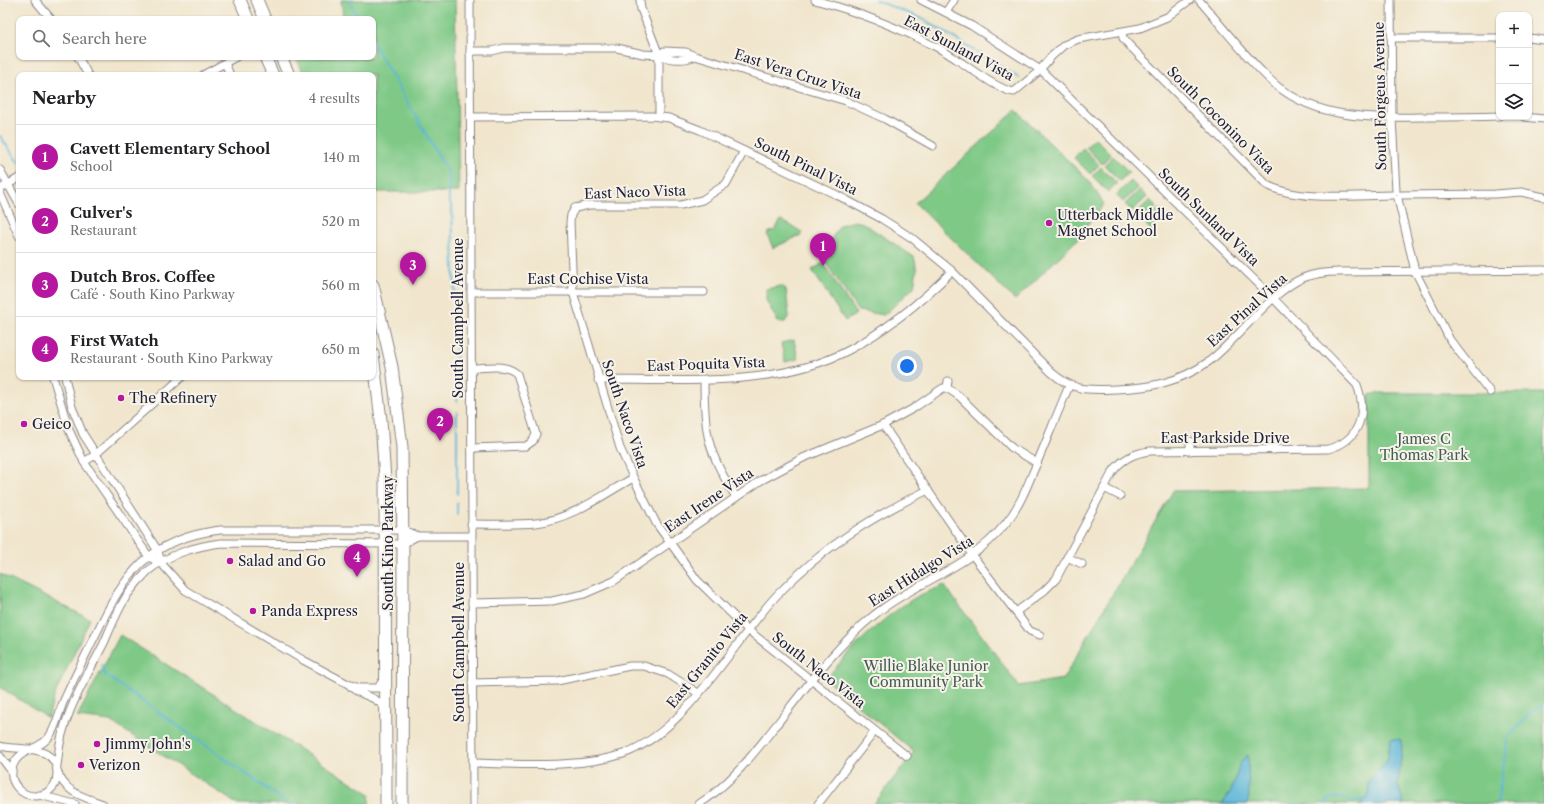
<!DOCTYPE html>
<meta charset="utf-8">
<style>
body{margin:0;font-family:"Libre Caslon Text",serif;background:#f2f2f2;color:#202124}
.controls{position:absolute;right:12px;top:12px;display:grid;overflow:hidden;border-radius:8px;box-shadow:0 1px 3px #0004}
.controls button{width:36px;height:36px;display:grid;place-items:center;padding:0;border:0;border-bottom:1px solid #e0e0e0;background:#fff;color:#202124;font:20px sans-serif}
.you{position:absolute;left:907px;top:366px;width:14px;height:14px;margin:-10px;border:3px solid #fff;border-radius:50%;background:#1a73e8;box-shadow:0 0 0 6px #1a73e833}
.badge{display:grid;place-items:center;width:26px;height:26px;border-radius:50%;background:#b5179e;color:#fff;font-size:13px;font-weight:700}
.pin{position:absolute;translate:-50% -33px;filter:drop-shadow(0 1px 2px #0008)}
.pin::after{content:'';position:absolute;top:21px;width:14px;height:12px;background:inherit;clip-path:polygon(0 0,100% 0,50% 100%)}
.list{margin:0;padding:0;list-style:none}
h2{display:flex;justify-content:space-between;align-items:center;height:52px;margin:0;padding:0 16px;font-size:17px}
h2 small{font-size:13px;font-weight:400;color:#757577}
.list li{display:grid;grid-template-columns:26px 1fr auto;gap:12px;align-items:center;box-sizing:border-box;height:64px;padding:0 16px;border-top:1px solid #e0e0e0}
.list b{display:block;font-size:15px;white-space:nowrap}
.list p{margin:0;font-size:13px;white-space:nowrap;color:#757577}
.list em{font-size:13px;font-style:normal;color:#757577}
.icon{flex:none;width:22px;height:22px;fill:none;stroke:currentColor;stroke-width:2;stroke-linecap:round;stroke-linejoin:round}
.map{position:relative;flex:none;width:1544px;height:804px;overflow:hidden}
.search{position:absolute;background:#fff;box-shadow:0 1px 3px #0004;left:16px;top:16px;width:360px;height:44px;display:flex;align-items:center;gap:10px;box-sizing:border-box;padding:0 14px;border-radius:8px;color:#757577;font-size:15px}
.panel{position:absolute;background:#fff;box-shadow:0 1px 3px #0004;left:16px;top:72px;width:360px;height:308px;border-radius:8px}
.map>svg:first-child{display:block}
.green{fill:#7fc987;stroke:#507661}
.water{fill:#5ab6d8;stroke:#3e6c8a}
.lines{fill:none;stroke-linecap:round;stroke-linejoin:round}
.stream{stroke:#5ab6d8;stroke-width:2}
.minor-casing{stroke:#8a8484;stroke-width:9}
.primary-casing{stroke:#8a8484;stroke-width:13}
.minor{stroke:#fff;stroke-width:7}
.primary{stroke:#fff;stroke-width:11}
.poi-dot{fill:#b5179e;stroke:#f7f3e8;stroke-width:1.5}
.labels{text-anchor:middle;stroke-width:4;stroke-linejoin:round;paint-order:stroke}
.street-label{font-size:14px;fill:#22223b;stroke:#f7f3e8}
.poi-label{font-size:14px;fill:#22223b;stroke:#f7f3e8;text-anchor:start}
.park-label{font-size:14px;fill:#435c56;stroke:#f7f3e8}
</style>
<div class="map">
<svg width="1544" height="804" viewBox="0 0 1544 804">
<rect width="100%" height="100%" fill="#f7f3e8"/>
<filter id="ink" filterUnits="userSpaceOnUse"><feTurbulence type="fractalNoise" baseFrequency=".025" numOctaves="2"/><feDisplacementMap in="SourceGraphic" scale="8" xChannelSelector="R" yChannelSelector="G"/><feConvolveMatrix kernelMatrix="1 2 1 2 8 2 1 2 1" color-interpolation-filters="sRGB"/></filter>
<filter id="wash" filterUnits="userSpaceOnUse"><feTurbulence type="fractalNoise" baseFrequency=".012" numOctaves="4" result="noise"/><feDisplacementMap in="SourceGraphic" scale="16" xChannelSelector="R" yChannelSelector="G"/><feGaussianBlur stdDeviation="0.9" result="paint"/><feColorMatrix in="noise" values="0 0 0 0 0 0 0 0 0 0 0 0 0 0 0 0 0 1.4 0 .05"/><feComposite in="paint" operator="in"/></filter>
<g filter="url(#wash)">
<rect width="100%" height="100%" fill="#f1e6cd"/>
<!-- green -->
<g class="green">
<path d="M341 0H455L459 192H373V75H304L296 57H373V19H334L343 16Z"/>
<path d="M1016 110 1088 180 1104 204 1087 225 1088 229 1015 300 915 203Z"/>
<path d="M1095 138 1111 154 1102 164 1086 147Z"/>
<path d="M1083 148 1099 165 1090 174 1074 158Z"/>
<path d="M1113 156 1129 172 1120 181 1104 165Z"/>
<path d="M1101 167 1117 183 1108 192 1092 176Z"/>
<path d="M1131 181 1138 188 1123 202 1116 195Z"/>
<path d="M1140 190 1147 197 1132 211 1125 204Z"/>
<path d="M1150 200 1157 207 1142 221 1135 214Z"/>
<path d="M1160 209 1166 216 1151 230 1144 223Z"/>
<path d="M781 220 802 232 801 235 773 248 767 234 771 231H774Z"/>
<path d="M855 221 863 223 914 257 917 269 914 287 884 315 858 311 824 260V251L840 225Z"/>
<path d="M823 263 856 314 845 321 812 270Z"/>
<path d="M781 286 786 289 789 316 785 322H778L766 300V289Z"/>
<path d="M794 340 798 359 785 362 781 343Z"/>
<path d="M1378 393H1544V804H874L914 752 826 679C851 649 879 620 913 599 922 593 934 590 944 585L1019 686 1063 679 1173 491 1369 488V395Z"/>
<path d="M0 574 90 619 55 694 48 718 0 687Z"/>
<path d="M120 635 370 794 369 804H237L110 721 77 717Z"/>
</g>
<!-- water -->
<g class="water">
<path d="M1391 738 1401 740 1402 750 1398 785 1404 804H1362L1360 799H1367L1369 794V781L1387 761Z"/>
<path d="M1248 755 1249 797 1247 804H1222C1226 799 1230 793 1232 788 1239 775 1235 763 1248 755Z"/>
</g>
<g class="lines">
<!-- stream -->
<g class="stream">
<path d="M351 0V5L359 19"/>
<path d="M875 0 923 19 1019 78"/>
<path d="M373 43 449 174V202L452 206 456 335"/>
<path d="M0 136 18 162"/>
<path d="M456 345 457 402"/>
<path d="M457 412V494"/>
<path d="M457 503V514"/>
<path d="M102 665 104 674 289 804"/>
<path d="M1324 804 1332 797 1363 801"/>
<path d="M1497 804 1508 738 1530 713 1544 704"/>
</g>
</g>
</g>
<g filter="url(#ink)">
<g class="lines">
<defs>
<g id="minor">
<path d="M35 0 51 19"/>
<path d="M470 0 473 804"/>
<path d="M640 0 641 9 659 55V117"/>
<path d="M815 0C858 12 900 28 940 49 959 59 996 90 1014 92L1038 72 1051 57 1064 45 1078 39 1140 28 1167 17 1190 0"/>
<path d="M921 0 972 26 1042 71 1274 299 1357 385C1368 414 1359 441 1328 449L1150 451C1134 453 1121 459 1112 473L1056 579 1044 591 1016 612"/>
<path d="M1199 0C1223 27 1250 63 1277 86 1319 119 1369 118 1420 117 1446 117 1473 117 1499 116"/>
<path d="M1391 0 1392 118 1396 191"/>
<path d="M946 12 954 0"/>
<path d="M1122 32 1123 38 1129 45 1267 185C1299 202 1355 195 1393 195"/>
<path d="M1391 38H1499"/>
<path d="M1529 38 1544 40"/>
<path d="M470 51H492L504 48H617L643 54 659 55"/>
<path d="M695 56C685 61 669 60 659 55L664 51 686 52 695 56 846 101 885 119 933 146"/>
<path d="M78 57 88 75"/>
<path d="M225 63 230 75"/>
<path d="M203 75 236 57"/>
<path d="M470 117 652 116 669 118 700 130 839 196 882 219 912 238 952 271 1051 372C1074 392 1087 390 1116 389 1150 388 1180 382 1208 362 1238 340 1271 291 1303 278 1315 273 1327 272 1339 272L1544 270"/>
<path d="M1524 117 1544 119"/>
<path d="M0 170 19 204"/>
<path d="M0 189 19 178"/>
<path d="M0 193 19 236"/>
<path d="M1401 195 1495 194 1521 192 1544 197"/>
<path d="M1398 199 1415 271 1450 340 1490 392"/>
<path d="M575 208 571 215 570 222 573 292 620 448 633 477 656 523 697 580 748 630 907 756"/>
<path d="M575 208 590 205H681L702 200 726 184 744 151"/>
<path d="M471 292H704"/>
<path d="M53 377 69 430 84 462 149 557 161 563 185 590 303 660 348 684 359 688H378L385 677"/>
<path d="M65 377 72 407 83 434 158 551 161 563"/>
<path d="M704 379C704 432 707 452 736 497"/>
<path d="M598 380C677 380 778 388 849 350 888 329 921 302 952 271"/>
<path d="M947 388 959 396 1012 448 1037 463"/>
<path d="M883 425 973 556 1030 631 1040 635"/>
<path d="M1190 441V451"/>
<path d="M1273 441 1274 450"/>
<path d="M472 448 526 446 533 441 536 434 517 374C506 363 486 368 472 368"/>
<path d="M84 462 95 455 182 377"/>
<path d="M1104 488 1120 496"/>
<path d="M471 524C493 524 515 525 536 523 571 519 603 495 633 478"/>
<path d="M1067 557 1082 564"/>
<path d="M472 603 552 601 584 594 614 581 760 481 803 458 883 425 914 408 943 388H947L948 381"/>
<path d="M472 683 557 681 630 666H644L668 674 698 693"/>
<path d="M351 687C364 698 376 695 385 709"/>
<path d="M0 746C18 751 49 744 56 766 58 772 57 778 55 784 51 791 43 796 35 796 21 796 10 783 12 770 15 749 39 751 49 737 57 726 59 710 65 698 75 676 86 654 97 632 125 573 149 539 220 530H403L417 536"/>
<path d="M0 756 12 772"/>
<path d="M473 763C520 764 578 769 623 754 687 731 732 643 777 595 822 548 870 518 928 490"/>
<path d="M39 795 75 804"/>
<path d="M103 804C84 797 64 793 57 770 56 766 58 762 58 758 61 717 86 679 104 643 111 627 118 609 128 594 134 586 141 578 148 571 167 555 196 546 221 543L403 544 417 536H471"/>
<path d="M699 804C729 785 751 757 773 729 804 690 834 648 873 616 917 580 969 570 1006 523 1019 507 1026 489 1034 470 1046 442 1057 414 1069 386"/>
<path d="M818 804 875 731"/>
</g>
<g id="primary">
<path d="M240 0 248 19"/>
<path d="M257 0 265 19"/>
<path d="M265 57 273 75"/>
<path d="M281 57 289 75"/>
<path d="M373 285 392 367 402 447 403 554 402 804"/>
<path d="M373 354 381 420 385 480 386 804"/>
</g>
</defs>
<!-- minor casing -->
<use href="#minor" class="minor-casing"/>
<!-- primary casing -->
<use href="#primary" class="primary-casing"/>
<!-- minor -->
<use href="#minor" class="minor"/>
<!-- primary -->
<use href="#primary" class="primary"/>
</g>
</g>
<!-- markers -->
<g class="poi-dot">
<circle cx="1049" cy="223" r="4"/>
<circle cx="121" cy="398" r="4"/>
<circle cx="24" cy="424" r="4"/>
<circle cx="230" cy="561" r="4"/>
<circle cx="253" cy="611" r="4"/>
<circle cx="97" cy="744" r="4"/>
<circle cx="81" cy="765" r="4"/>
</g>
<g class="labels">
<!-- street labels -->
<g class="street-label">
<text transform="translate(959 48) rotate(28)" y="5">East Sunland Vista</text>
<text transform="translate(798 74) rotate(18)" y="5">East Vera Cruz Vista</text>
<text transform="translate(1380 96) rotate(-91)" y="5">South Forgeus Avenue</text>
<text transform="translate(1221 120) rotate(45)" y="5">South Coconino Vista</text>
<text transform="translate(806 166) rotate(26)" y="5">South Pinal Vista</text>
<text transform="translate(635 192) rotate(-2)" y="5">East Naco Vista</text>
<text transform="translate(1209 217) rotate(44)" y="5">South Sunland Vista</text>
<text x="588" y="284">East Cochise Vista</text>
<text transform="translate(1247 310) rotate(-42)" y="5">East Pinal Vista</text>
<text transform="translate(458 318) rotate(-90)" y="5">South Campbell Avenue</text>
<text transform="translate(706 364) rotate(-2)" y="5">East Poquita Vista</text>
<text transform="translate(625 414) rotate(71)" y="5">South Naco Vista</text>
<text x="1225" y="443">East Parkside Drive</text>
<text transform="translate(709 500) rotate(-34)" y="5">East Irene Vista</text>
<text transform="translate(388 543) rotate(-90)" y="5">South Kino Parkway</text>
<text transform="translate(921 571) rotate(-32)" y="5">East Hidalgo Vista</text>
<text transform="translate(459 642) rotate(-90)" y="5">South Campbell Avenue</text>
<text transform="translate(707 660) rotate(-51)" y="5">East Granito Vista</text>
<text transform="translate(819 670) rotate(38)" y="5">South Naco Vista</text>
</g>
<!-- poi labels -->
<g class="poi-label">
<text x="1057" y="220">Utterback Middle<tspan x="1057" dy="16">Magnet School</tspan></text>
<text x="129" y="403">The Refinery</text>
<text x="32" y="429">Geico</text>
<text x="238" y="566">Salad and Go</text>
<text x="261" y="616">Panda Express</text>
<text x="105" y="749">Jimmy John's</text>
<text x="89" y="770">Verizon</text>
</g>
<!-- park labels -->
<g class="park-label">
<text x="1424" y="444">James C<tspan x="1424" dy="16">Thomas Park</tspan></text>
<text x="926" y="671">Willie Blake Junior<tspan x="926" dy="16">Community Park</tspan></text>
</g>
</g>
</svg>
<div class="controls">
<button>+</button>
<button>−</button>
<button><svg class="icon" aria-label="layers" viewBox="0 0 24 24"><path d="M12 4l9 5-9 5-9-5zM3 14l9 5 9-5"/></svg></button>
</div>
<div class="you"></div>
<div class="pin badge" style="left:823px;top:266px">1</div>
<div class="pin badge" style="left:440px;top:441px">2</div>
<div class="pin badge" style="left:413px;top:285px">3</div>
<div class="pin badge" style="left:357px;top:577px">4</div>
<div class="search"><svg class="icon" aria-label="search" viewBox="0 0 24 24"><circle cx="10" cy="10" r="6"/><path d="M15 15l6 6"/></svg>Search here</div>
<section class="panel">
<h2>Nearby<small>4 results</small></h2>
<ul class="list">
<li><span class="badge">1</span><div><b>Cavett Elementary School</b><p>School</p></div><em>140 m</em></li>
<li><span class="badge">2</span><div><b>Culver's</b><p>Restaurant</p></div><em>520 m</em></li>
<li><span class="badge">3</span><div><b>Dutch Bros. Coffee</b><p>Café · South Kino Parkway</p></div><em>560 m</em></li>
<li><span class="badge">4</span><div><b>First Watch</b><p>Restaurant · South Kino Parkway</p></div><em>650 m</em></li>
</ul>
</section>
</div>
